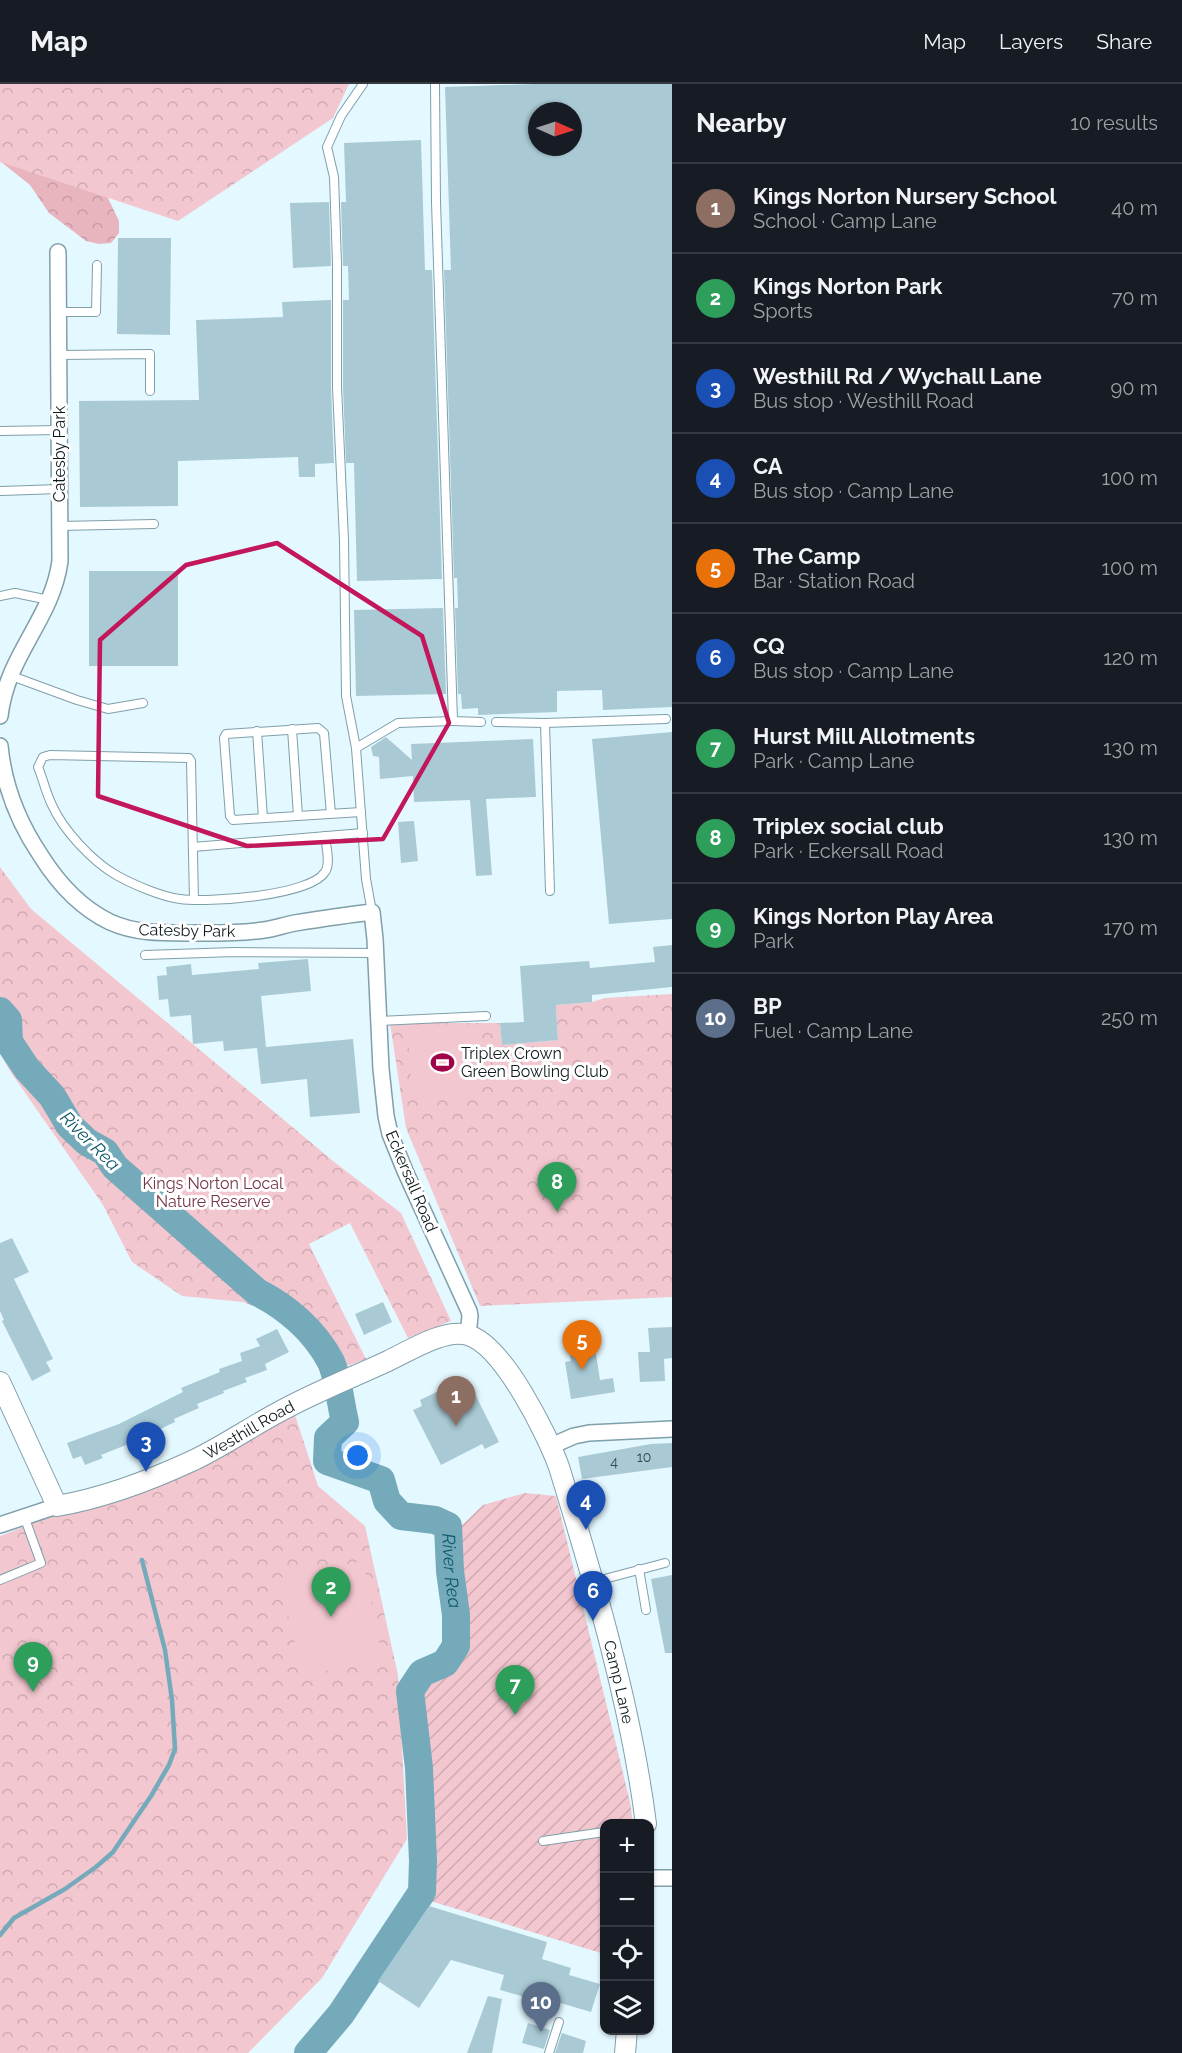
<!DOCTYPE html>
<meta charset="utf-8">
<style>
body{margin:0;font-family:Raleway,sans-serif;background:#20242c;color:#f1f3f6}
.controls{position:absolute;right:18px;bottom:18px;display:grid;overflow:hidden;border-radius:12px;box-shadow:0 2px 4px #0004}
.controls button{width:54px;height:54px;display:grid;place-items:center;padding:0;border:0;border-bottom:2px solid #363941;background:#171b24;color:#f1f3f6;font:30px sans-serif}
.compass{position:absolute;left:528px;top:18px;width:54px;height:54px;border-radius:50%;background:#171b24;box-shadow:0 2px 4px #0004;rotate:93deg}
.you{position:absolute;left:358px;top:1372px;width:21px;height:21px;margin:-15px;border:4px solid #fff;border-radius:50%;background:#1a73e8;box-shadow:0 0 0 9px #1a73e833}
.badge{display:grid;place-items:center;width:39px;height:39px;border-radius:50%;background:#cc87a8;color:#fff;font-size:20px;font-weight:700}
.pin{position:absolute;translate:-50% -50px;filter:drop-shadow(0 2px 3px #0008)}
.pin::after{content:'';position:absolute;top:32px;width:21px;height:18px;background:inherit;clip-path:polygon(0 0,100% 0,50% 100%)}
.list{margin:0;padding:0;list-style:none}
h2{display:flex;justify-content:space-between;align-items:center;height:78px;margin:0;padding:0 24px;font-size:26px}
h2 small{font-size:20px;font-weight:400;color:#9ea1a6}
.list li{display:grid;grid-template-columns:39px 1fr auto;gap:18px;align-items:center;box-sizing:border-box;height:90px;padding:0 24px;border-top:2px solid #363941}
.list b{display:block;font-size:22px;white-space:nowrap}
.list p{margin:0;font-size:20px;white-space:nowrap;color:#9ea1a6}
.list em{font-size:20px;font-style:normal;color:#9ea1a6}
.icon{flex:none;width:33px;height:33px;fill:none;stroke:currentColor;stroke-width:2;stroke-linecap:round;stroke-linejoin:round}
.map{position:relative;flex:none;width:672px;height:1969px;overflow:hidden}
header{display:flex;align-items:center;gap:36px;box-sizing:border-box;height:84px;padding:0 30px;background:#171b24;border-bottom:2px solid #363941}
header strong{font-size:28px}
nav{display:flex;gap:33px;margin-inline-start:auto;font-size:21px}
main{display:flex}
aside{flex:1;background:#171b24}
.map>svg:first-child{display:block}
.forest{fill:url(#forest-crowns)}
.park{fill:url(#park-crowns)}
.garden{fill:url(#garden-furrows)}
.pitch{fill:#f3c7d0}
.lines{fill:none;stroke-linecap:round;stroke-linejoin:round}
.stream{stroke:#74aaba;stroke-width:4.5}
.river{stroke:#74aaba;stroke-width:28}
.building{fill:#a9cad5;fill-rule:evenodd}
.service-casing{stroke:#7f9faa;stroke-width:10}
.minor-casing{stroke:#7f9faa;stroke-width:18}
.tertiary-casing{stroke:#7f9faa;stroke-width:22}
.service{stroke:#fff;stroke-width:8}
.minor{stroke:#fff;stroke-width:15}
.tertiary{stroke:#fff;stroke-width:20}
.marked{fill:none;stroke:#c2185b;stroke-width:4.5;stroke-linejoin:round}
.labels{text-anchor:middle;stroke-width:6;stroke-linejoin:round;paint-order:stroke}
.number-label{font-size:14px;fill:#35474c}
.street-label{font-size:16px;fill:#0e1b1e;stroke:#fff}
.poi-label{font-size:16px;fill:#0e1b1e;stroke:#fff;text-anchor:start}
.park-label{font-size:16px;fill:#743546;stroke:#fff}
.water-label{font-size:18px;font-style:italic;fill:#10596b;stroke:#fff}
</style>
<header>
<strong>Map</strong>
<nav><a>Map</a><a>Layers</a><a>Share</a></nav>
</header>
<main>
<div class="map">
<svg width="672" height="1969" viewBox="0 0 672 1969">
<defs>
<pattern id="forest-crowns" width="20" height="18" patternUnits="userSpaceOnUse" patternTransform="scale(1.5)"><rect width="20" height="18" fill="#e8b5bf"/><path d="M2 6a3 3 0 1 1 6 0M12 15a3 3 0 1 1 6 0" fill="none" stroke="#c69ba4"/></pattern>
<pattern id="park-crowns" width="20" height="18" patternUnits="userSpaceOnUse" patternTransform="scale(1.5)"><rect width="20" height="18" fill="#f3c7d0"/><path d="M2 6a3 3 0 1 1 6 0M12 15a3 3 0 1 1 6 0" fill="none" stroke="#cfaab2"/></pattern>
<pattern id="garden-furrows" width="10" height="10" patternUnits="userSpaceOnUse" patternTransform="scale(1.5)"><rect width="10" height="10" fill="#f3c7d0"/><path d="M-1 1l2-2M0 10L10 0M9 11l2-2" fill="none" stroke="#cfaab2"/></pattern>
</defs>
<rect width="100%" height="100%" fill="#e4f8ff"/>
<!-- forest -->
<path class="forest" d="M0 32 99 95 119 137V149L111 159 99 160 86 157 49 129 30 101 0 77Z"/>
<!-- park -->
<g class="park">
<path d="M0 0H349L333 34 178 137 0 78Z"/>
<path d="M0 783 31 825 333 1077 401 1129 451 1237 408 1254 350 1139 309 1160 366 1275 325 1290 282 1233 243 1218 182 1212 132 1178 103 1121 10 987 0 969Z"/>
<path d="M672 910V1213L480 1222 406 1044 390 939H500L502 961 558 956 556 921 592 918 605 914Z"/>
<path d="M295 1331 318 1402 365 1442 398 1591 407 1755 322 1894 248 1969H0V1452L47 1434 199 1386 279 1336Z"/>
</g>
<!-- garden -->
<path class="garden" d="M525 1409 556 1412 630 1718 633 1739 604 1740V1870L427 1816 431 1763 421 1606 430 1597 449 1585 460 1568 462 1530 457 1485 451 1466 456 1447 483 1421Z"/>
<!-- pitch -->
<g class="pitch">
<path d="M474 944 477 1007 412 1011 408 948Z"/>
<path d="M363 1477 382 1572 303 1593 279 1494Z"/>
</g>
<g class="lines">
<!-- stream -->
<path class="stream" d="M0 1851 14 1834 65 1805 96 1783 113 1768 151 1712 169 1681 175 1665 172 1616 165 1566 142 1476"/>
<!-- river -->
<path class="river" id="s1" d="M0 927 8 936 9 958 27 985 52 1012 70 1042 87 1058 105 1068 115 1083 257 1208C287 1223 315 1247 331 1278 338 1293 341 1322 345 1338L328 1354 327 1377 381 1396 387 1417 401 1432 435 1436 448 1442 450 1487 456 1531V1562L445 1579 422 1589 410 1607 419 1684 423 1777 422 1808 341 1930 308 1969"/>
</g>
<!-- building -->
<g class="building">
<path d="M535 0H672V623L603 626 602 606 557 607V628L478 631V624L462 625 461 610H458L455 524H458L457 494H454L444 186H451L445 3ZM537 27H573V63H537Z"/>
<path d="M421 56 425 186H432L442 495 357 497 354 379H346L343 303V216H349L348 182H343L341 118H346L344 59Z"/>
<path d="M329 118 331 182 293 184 290 119Z"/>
<path d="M118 154H171L170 251 117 250Z"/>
<path d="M331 216V303L334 379 315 380V393H299L298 373 178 377V422L80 423 79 317 199 316 196 236 283 233 282 218Z"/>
<rect x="89" y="487" width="89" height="95"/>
<path d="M443 524 446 610 356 612 354 526Z"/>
<path d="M672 648V835L609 840 592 655Z"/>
<path d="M386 653 412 676 411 660 533 655 536 713 486 715 492 791 476 792 470 716 414 718 413 692 380 695 379 673 373 672 371 663Z"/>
<path d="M414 737 418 777 401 779 398 738Z"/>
<path d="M672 861V903L592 911V918L556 921 558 956 502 961 500 939 524 938 520 882 589 877 590 884 655 878 653 863Z"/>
<path d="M308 875 311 907 261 912 266 963 353 955 360 1029 310 1033 307 995 261 1000 257 964 224 967 223 957 193 960 191 931 170 933 168 915 159 916 157 892 167 891 166 883 191 880 192 891 259 885 258 879Z"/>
<path d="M12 1154 29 1188 14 1195 53 1275 46 1278 51 1287 32 1297 2 1237 4 1236 0 1227V1159Z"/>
<path d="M383 1218 392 1238 364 1251 355 1230Z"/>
<path d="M672 1243V1274L664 1275 665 1297 640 1298 638 1268H650L648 1244Z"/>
<path d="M277 1245 289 1268 265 1280 267 1286 245 1294 247 1298 223 1307 224 1309 197 1320 199 1324 174 1335 175 1338 131 1359 101 1371 103 1374 85 1381 81 1372 73 1375 67 1359 119 1340 183 1308 181 1304 220 1288 219 1285 242 1277 240 1269 260 1262 256 1255Z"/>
<path d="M586 1262 588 1271 596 1270 600 1296 613 1294 615 1308 571 1315 565 1278 571 1277 569 1265Z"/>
<path d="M449 1302 457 1317 474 1308 499 1358 485 1365 482 1360 441 1381 413 1326 422 1322 420 1316Z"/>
<path d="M672 1359V1383L582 1395 578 1373 651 1360Z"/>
<path d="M672 1491V1569H665L651 1495Z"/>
<path d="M429 1822 547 1858 542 1875 571 1884 569 1891 600 1900 591 1928 547 1915 546 1919 500 1906 504 1891 451 1876 419 1924 378 1897Z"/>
<path d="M488 1912 502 1915 492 1969H467Z"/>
<path d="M528 1939 550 1946 544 1965 522 1959Z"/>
<path d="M562 1949 586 1957 583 1969H555Z"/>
</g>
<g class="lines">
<defs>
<g id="service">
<path d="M363 0 341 32 327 63 334 93 337 179V303L344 456 346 612 356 664 366 795 372 828"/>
<path d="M58 228H96L97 181"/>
<path d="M59 271 150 270V307"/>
<path d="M0 347 59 346"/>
<path d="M1 407 59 405"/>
<path d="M60 442 154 440"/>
<path d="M0 512 15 509 49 516"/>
<path d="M9 591 77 616 108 625 143 619"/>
<path d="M453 637 481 638"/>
<path d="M496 638 545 639 550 807"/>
<path d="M545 639 666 635"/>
<path d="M292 645 298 732"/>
<path d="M257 647 263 734"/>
<path d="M356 664 398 639 453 637 436 118 435 0"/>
<path d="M331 730 324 649 318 644 226 650 224 654 230 732 233 736 361 728"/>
<path d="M193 763 363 749"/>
<path d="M194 816 191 677 189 674 50 671 43 673 38 683C43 695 46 709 52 721 63 746 92 777 116 791 132 800 162 813 180 815 207 819 310 812 325 788 331 780 326 762 325 752"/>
<path d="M145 871 234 868 376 869"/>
<path d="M379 937 486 932"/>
<path d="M639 1485 646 1526"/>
<path d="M0 1496 41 1479 24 1432"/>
<path d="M593 1498 665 1479"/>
<path d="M543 1757 604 1748"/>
<path d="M549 1969 559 1938"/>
</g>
<g id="minor">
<path d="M0 632C7 570 52 536 60 477L58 168"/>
<path d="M0 662C4 703 18 738 41 772 58 799 81 824 110 838 134 849 160 849 186 849 212 849 238 850 264 846 274 845 284 841 295 839 320 835 346 831 372 828L375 855 381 985 386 1032 390 1050 405 1087 469 1227 470 1232 468 1251"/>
<path d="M551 1362 574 1352 589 1349 672 1345"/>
<path d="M0 1441 57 1422"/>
<path d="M650 1794H672"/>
</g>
<g id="tertiary">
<path id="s2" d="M0 1298 57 1422C104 1414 151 1396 194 1376 223 1362 249 1344 277 1329 313 1309 351 1294 388 1277 409 1267 445 1244 468 1251 503 1261 547 1350 559 1383 594 1497 631 1621 646 1740"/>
<path d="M625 1969 627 1946"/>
</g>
</defs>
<!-- service casing -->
<use href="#service" class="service-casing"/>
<!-- minor casing -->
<use href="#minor" class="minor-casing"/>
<!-- tertiary casing -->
<use href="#tertiary" class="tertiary-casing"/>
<!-- service -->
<use href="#service" class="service"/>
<!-- minor -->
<use href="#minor" class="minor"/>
<!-- tertiary -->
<use href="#tertiary" class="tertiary"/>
</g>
<!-- marked area -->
<path class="marked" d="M277 459 422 552 449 639 383 755 247 762 98 712 100 556 186 481Z"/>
<!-- icons -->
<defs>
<symbol id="stadium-bare" viewBox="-9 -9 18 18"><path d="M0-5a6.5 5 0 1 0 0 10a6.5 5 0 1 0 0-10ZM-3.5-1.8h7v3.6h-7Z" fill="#9f0449" stroke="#fff" stroke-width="2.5" paint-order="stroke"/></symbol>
</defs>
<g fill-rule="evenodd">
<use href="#stadium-bare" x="426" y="962" width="33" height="33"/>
</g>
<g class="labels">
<!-- number labels -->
<g class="number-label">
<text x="644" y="1378">10</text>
<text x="614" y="1383">4</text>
</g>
<!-- street labels -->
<g class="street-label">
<text transform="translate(59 370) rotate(-90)" y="6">Catesby Park</text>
<text transform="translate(187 846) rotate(1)" y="6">Catesby Park</text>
<text transform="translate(412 1097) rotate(67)" y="6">Eckersall Road</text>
<text dy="6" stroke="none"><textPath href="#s2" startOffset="344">Westhill Road</textPath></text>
<text dy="6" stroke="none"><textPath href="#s2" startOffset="972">Camp Lane</textPath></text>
</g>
<!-- poi labels -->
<g class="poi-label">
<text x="461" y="975">Triplex Crown<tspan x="461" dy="18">Green Bowling Club</tspan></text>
</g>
<!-- park labels -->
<g class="park-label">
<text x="213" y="1105">Kings Norton Local<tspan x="213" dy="18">Nature Reserve</tspan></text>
</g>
<!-- water labels -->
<g class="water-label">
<text transform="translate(90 1057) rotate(45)" y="6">River Rea</text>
<text dy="6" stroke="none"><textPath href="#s1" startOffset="794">River Rea</textPath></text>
</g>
</g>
</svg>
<div class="controls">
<button>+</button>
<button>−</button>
<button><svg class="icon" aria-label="locate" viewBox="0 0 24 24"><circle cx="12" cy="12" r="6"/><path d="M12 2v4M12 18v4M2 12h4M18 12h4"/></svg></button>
<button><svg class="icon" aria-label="layers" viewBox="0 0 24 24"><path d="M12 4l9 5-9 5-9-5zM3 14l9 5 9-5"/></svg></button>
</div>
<svg class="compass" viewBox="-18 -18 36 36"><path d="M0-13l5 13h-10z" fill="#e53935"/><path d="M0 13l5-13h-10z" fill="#9ea1a6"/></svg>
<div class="you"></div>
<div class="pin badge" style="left:456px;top:1342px;background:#8d6e63">1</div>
<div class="pin badge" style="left:331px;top:1533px;background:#2e9e5b">2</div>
<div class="pin badge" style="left:146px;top:1388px;background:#1a4fb4">3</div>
<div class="pin badge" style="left:586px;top:1446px;background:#1a4fb4">4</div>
<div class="pin badge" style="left:582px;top:1286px;background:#e8710a">5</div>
<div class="pin badge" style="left:593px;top:1537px;background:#1a4fb4">6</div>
<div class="pin badge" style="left:515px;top:1631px;background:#2e9e5b">7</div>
<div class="pin badge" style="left:557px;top:1128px;background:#2e9e5b">8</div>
<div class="pin badge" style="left:33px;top:1608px;background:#2e9e5b">9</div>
<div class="pin badge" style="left:541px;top:1948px;background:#5c6f8a">10</div>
</div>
<aside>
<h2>Nearby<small>10 results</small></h2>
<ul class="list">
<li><span class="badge" style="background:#8d6e63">1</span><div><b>Kings Norton Nursery School</b><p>School · Camp Lane</p></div><em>40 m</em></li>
<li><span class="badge" style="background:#2e9e5b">2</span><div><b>Kings Norton Park</b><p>Sports</p></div><em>70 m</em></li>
<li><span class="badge" style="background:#1a4fb4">3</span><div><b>Westhill Rd / Wychall Lane</b><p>Bus stop · Westhill Road</p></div><em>90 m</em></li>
<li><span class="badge" style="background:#1a4fb4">4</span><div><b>CA</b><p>Bus stop · Camp Lane</p></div><em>100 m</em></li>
<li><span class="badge" style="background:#e8710a">5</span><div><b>The Camp</b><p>Bar · Station Road</p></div><em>100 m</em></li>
<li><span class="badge" style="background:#1a4fb4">6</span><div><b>CQ</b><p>Bus stop · Camp Lane</p></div><em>120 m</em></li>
<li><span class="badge" style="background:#2e9e5b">7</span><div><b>Hurst Mill Allotments</b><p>Park · Camp Lane</p></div><em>130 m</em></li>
<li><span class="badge" style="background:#2e9e5b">8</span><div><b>Triplex social club</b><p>Park · Eckersall Road</p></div><em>130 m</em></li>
<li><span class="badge" style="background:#2e9e5b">9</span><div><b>Kings Norton Play Area</b><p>Park</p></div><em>170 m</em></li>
<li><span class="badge" style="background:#5c6f8a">10</span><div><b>BP</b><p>Fuel · Camp Lane</p></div><em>250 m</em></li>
</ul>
</aside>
</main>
